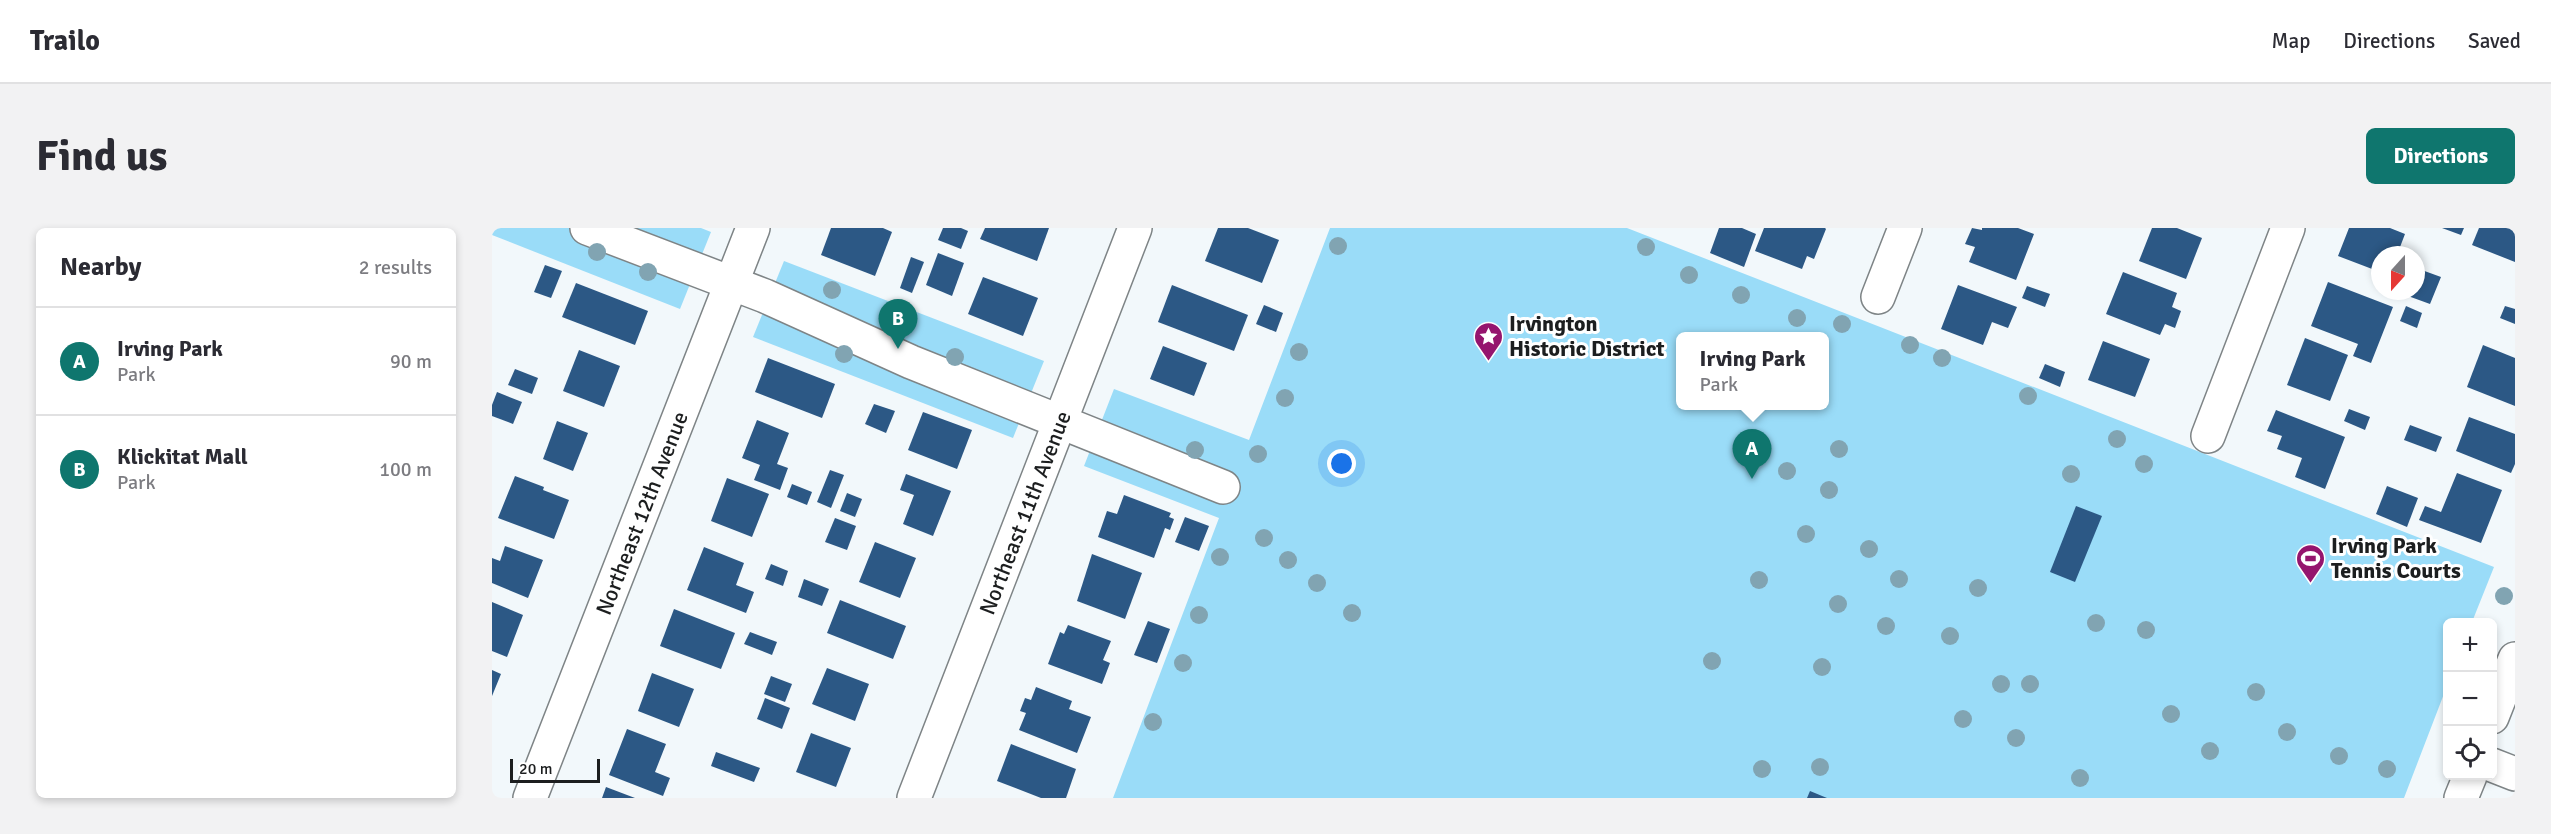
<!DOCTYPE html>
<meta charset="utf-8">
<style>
body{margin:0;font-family:Signika,sans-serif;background:#f2f2f3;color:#2b2b33}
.controls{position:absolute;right:18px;bottom:18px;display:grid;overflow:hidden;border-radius:9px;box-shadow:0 3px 9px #0003}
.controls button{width:54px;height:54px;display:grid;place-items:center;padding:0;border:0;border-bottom:2px solid #e1e1e2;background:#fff;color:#2b2b33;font:30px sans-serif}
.compass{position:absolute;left:1879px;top:18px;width:54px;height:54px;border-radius:50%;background:#fff;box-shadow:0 3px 9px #0003;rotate:201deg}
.scale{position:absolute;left:18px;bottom:15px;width:90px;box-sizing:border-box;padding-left:6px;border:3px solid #1c1e1f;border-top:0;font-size:16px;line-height:21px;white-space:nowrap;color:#1c1e1f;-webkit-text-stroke:4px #fff;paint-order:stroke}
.you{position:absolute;left:850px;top:236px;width:21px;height:21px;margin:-15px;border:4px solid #fff;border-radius:50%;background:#1a73e8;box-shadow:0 0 0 9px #1a73e833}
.badge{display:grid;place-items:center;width:39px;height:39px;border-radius:50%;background:#0f766e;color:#fff;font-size:20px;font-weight:700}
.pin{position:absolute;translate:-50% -50px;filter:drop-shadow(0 2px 3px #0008)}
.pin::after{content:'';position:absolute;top:32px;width:21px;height:18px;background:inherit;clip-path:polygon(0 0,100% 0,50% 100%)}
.popup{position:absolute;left:1184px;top:104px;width:153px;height:78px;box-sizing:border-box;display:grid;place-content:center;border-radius:9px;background:#fff;filter:drop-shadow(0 2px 4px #0005);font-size:20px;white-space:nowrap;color:#7c7c81}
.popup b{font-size:22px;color:#2b2b33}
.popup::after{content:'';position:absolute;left:50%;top:100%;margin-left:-12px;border:12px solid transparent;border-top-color:#fff}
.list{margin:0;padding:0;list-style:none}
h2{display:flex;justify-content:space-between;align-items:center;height:78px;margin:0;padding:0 24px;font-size:26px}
h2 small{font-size:20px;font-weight:400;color:#7c7c81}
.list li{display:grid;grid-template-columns:39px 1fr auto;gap:18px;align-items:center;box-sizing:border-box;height:108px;padding:0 24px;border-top:2px solid #e1e1e2}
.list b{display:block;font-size:22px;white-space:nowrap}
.list p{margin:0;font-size:20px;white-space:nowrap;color:#7c7c81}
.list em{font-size:20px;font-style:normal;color:#7c7c81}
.icon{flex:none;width:33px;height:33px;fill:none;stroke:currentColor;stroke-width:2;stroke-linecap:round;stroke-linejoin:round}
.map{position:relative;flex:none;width:2023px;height:570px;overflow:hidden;border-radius:9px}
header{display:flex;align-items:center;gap:36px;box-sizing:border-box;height:84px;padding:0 30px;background:#fff;border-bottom:2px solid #e1e1e2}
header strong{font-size:28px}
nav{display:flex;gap:33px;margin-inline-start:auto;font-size:21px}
.intro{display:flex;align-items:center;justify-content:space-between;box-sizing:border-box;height:144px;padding:0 36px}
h1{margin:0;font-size:42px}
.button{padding:15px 27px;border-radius:9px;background:#0f766e;color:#fff;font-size:21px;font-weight:700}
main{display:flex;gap:36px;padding:0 36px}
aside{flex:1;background:#fff;border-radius:9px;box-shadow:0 3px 9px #0003}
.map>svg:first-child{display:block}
.green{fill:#9adcf8;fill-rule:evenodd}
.building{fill:#2c5885}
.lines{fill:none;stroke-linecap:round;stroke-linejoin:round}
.minor-casing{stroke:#7e8486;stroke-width:36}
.minor{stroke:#fff;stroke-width:33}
.tree{fill:#81a4b2}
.labels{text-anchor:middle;stroke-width:6;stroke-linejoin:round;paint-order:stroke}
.poi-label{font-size:22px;font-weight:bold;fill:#1c1e1f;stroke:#fff;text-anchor:start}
.street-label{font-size:22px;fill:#1c1e1f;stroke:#fff}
</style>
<header>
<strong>Trailo</strong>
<nav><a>Map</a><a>Directions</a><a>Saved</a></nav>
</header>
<div class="intro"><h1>Find us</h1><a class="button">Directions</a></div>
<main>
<aside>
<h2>Nearby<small>2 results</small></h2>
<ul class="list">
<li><span class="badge">A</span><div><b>Irving Park</b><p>Park</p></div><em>90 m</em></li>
<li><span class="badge">B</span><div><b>Klickitat Mall</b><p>Park</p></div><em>100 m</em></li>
</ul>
</aside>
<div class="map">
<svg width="2023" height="570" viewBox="0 0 2023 570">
<rect width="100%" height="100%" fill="#f2f8fb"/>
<!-- green -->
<g class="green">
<path d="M0 0H209L219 4 188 81 0 7Z"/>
<path d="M838 0H1135L2002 339 1980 394H1956L1955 458 1912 570H621L727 290 592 238 622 161 757 212ZM1188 109H1332V178H1188Z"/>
<path d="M292 33 552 133 521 210 261 109Z"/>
</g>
<!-- building -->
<g class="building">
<path d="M339 0H391L400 4 383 48 329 27Z"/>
<path d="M451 0H469L476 3 469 21 446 12Z"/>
<path d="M493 0H557L545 33 488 11Z"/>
<path d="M726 0H756L787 12 770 55 713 33Z"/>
<path d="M1227 0H1250L1264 6 1252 39 1218 25Z"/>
<path d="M1272 0H1333L1334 1 1322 31 1315 28 1310 41 1263 23Z"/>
<path d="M1480 0 1490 2V0H1526L1542 6 1524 52 1477 34 1483 19 1473 16Z"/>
<path d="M1660 0H1685L1710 10 1694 51 1647 33Z"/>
<path d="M1857 0H1898L1913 6 1905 27H1888V44L1846 28Z"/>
<path d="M1950 0H1972L1969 7Z"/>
<path d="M1987 0H2023V34L1980 17Z"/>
<path d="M446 25 472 35 460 68 434 57Z"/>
<path d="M419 29 432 34 420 65 408 60Z"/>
<path d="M53 37 70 43 59 70 42 64Z"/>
<path d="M1927 41 1949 49 1938 76 1916 68 1918 63H1924V48Z"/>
<path d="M1631 44 1685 65 1680 79 1689 83 1683 100 1673 96 1668 107 1614 86Z"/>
<path d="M491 49 546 70 531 108 476 86Z"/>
<path d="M1836 54 1901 79 1879 135 1861 128 1866 116 1819 98Z"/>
<path d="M84 55 156 83 143 117 70 89Z"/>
<path d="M680 57 756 87 742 123 666 94Z"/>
<path d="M1466 57 1525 79 1516 100 1500 94 1491 117 1449 101Z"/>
<path d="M1535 58 1558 66 1553 79 1530 70Z"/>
<path d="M772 77 791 85 784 104 764 96Z"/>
<path d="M1914 78 1930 85 1925 100 1908 93Z"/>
<path d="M2013 78 2023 81V96L2008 90Z"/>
<path d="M1813 110 1856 127 1838 173 1795 157Z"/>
<path d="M1611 113 1658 131 1643 169 1596 152Z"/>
<path d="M1991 117 2023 130V178L1975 159Z"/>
<path d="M671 118 715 135 702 168 658 151Z"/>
<path d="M87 122 128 138 112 179 71 163Z"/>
<path d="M276 130 343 156 330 190 263 164Z"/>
<path d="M1553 136 1573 144 1568 159 1547 150Z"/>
<path d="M23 141 46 150 40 166 16 157Z"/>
<path d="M5 164 30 174 21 196 0 188V177Z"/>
<path d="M382 176 403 183 394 205 373 196Z"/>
<path d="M1857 181 1878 189 1873 202 1852 193Z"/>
<path d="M1784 182 1853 209 1833 261 1803 249 1810 230 1785 221 1790 208 1775 203Z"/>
<path d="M431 184 480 202 465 241 416 222Z"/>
<path d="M1977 189 2023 206V236L2019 245 1964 223Z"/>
<path d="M265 192 297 205 285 236 296 240 288 262 262 252 268 237 250 230Z"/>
<path d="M65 193 96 205 81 243 51 231Z"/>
<path d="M1918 197 1950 209 1944 224 1912 212Z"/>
<path d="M338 242 352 247 339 280 325 274Z"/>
<path d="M1965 245 2010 262 1989 315 1927 292 1933 278 1949 284Z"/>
<path d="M414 246 459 263 441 308 411 296 422 267 408 262Z"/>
<path d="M23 248 52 259 51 262 77 272 62 311 6 290Z"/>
<path d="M235 250 277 266 260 309 219 293Z"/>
<path d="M300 256 320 264 315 277 295 269Z"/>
<path d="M1895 258 1926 270 1915 299 1884 286Z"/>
<path d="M355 265 370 271 363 289 348 283Z"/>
<path d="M632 267 679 285 677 289 682 291 678 302 673 300 662 330 606 309 615 283 625 286Z"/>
<path d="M1584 278 1610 288 1583 354 1558 344Z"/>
<path d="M693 289 717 298 707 323 683 314Z"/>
<path d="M343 290 364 298 355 322 333 314Z"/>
<path d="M383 314 424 330 408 370 367 354Z"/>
<path d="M13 318 51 332 36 370 0 355V330L8 333Z"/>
<path d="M212 319 252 335 244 357 262 364 254 385 195 362Z"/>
<path d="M600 326 650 345 633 391 585 373Z"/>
<path d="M279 336 296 343 291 358 273 351Z"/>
<path d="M312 351 337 361 330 378 306 369Z"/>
<path d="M348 372 414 398 401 431 335 405Z"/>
<path d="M0 374 31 387 15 429 0 423Z"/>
<path d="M182 381 243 405 229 441 168 418Z"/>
<path d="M656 393 678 401 665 435 642 427Z"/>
<path d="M576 397 619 413 611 432 618 435 610 456 556 436 568 404 572 406Z"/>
<path d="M258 404 285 414 280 427 252 416Z"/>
<path d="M335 440 377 456 363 493 320 476Z"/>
<path d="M0 442 9 446 0 468Z"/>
<path d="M160 445 202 461 187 499 146 483Z"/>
<path d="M279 448 300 456 293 474 272 466Z"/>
<path d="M544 459 580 473 577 481 599 489 585 525 527 502 534 485 528 483 533 470 539 472Z"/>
<path d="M273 470 298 480 290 501 265 491Z"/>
<path d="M135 501 174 516 163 544 178 550 171 568 117 547Z"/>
<path d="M319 505 359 520 344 559 304 544Z"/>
<path d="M519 516 584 541 574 570H549L505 553Z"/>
<path d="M224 524 268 540 262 554 219 538Z"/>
<path d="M114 559 143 570H110Z"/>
<path d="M1318 563 1335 570H1315Z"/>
</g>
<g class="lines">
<defs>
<g id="minor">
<path d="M95 0 273 68 419 134 731 259"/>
<path d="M1386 69 1413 0"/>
<path d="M1716 208 1796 0"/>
<path d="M2000 489 2023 431"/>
<path d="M2000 537 2023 546"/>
<path id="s1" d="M38 570 261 0"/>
<path id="s2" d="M422 570 643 0"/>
<path d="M1969 570 1978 548"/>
</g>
</defs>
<!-- minor casing -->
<use href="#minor" class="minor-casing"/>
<!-- minor -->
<use href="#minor" class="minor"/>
</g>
<!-- trees -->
<g class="tree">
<circle cx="846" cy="18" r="9"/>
<circle cx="1154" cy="19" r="9"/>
<circle cx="105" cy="24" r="9"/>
<circle cx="156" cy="44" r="9"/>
<circle cx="1197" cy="47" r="9"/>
<circle cx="340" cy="62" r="9"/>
<circle cx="1249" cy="67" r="9"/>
<circle cx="1305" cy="90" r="9"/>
<circle cx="1350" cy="96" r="9"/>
<circle cx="1418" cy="117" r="9"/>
<circle cx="807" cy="124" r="9"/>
<circle cx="352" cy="126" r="9"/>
<circle cx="463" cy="129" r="9"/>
<circle cx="1450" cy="130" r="9"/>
<circle cx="1536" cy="168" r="9"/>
<circle cx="793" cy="170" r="9"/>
<circle cx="1625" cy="211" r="9"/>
<circle cx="1347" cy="221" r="9"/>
<circle cx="703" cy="222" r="9"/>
<circle cx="766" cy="226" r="9"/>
<circle cx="1652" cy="236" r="9"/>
<circle cx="1295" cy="243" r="9"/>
<circle cx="1579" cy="246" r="9"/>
<circle cx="1337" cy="262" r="9"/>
<circle cx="1314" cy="306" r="9"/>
<circle cx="772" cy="310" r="9"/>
<circle cx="1377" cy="321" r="9"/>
<circle cx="728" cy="329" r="9"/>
<circle cx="796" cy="332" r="9"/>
<circle cx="1407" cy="351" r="9"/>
<circle cx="1267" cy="352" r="9"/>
<circle cx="825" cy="355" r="9"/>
<circle cx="1486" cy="360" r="9"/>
<circle cx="2012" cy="368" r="9"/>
<circle cx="1346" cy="376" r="9"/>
<circle cx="860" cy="385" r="9"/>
<circle cx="707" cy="387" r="9"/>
<circle cx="1604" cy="395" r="9"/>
<circle cx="1394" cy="398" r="9"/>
<circle cx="1654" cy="402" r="9"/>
<circle cx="1458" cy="408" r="9"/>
<circle cx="1220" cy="433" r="9"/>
<circle cx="691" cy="435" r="9"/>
<circle cx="1330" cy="439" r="9"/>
<circle cx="1509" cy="456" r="9"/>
<circle cx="1538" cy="456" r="9"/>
<circle cx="1764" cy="464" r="9"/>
<circle cx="1679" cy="486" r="9"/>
<circle cx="1471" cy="491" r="9"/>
<circle cx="661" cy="494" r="9"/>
<circle cx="1795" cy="504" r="9"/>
<circle cx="1524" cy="510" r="9"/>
<circle cx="1718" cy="523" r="9"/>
<circle cx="1847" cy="528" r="9"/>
<circle cx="1328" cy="539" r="9"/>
<circle cx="1270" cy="541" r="9"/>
<circle cx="1895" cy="541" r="9"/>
<circle cx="1588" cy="550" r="9"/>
</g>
<!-- icons -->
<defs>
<symbol id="sight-pin" viewBox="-11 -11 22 30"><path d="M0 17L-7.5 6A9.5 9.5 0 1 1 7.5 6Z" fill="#95156e" stroke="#fff"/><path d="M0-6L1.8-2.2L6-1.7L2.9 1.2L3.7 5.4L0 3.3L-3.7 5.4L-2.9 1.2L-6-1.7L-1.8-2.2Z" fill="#fff"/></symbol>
<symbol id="stadium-pin" viewBox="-11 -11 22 30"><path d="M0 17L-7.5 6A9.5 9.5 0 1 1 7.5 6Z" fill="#95156e" stroke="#fff"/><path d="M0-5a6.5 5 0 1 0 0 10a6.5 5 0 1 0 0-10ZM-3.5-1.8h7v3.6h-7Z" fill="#fff"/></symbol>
</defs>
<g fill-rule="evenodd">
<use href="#sight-pin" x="980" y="92" width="33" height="45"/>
<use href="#stadium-pin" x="1802" y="314" width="33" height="45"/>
</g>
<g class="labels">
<!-- poi labels -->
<g class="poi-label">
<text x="1017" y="103">Irvington<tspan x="1017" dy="25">Historic District</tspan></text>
<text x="1839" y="325">Irving Park<tspan x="1839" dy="25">Tennis Courts</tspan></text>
</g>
<!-- street labels -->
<g class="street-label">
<text dy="8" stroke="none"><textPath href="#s1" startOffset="306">Northeast 12th Avenue</textPath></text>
<text dy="8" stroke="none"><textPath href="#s2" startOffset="306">Northeast 11th Avenue</textPath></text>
</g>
</g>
</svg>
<div class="controls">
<button>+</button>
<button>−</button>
<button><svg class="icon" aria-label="locate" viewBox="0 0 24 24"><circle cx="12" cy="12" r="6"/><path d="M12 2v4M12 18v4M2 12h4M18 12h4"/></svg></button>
</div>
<svg class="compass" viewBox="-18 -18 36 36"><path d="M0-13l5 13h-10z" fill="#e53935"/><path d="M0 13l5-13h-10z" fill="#7c7c81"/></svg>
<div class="scale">20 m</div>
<div class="you"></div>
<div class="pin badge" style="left:1260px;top:251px">A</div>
<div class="popup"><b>Irving Park</b>Park</div>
<div class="pin badge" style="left:406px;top:121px">B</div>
</div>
</main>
